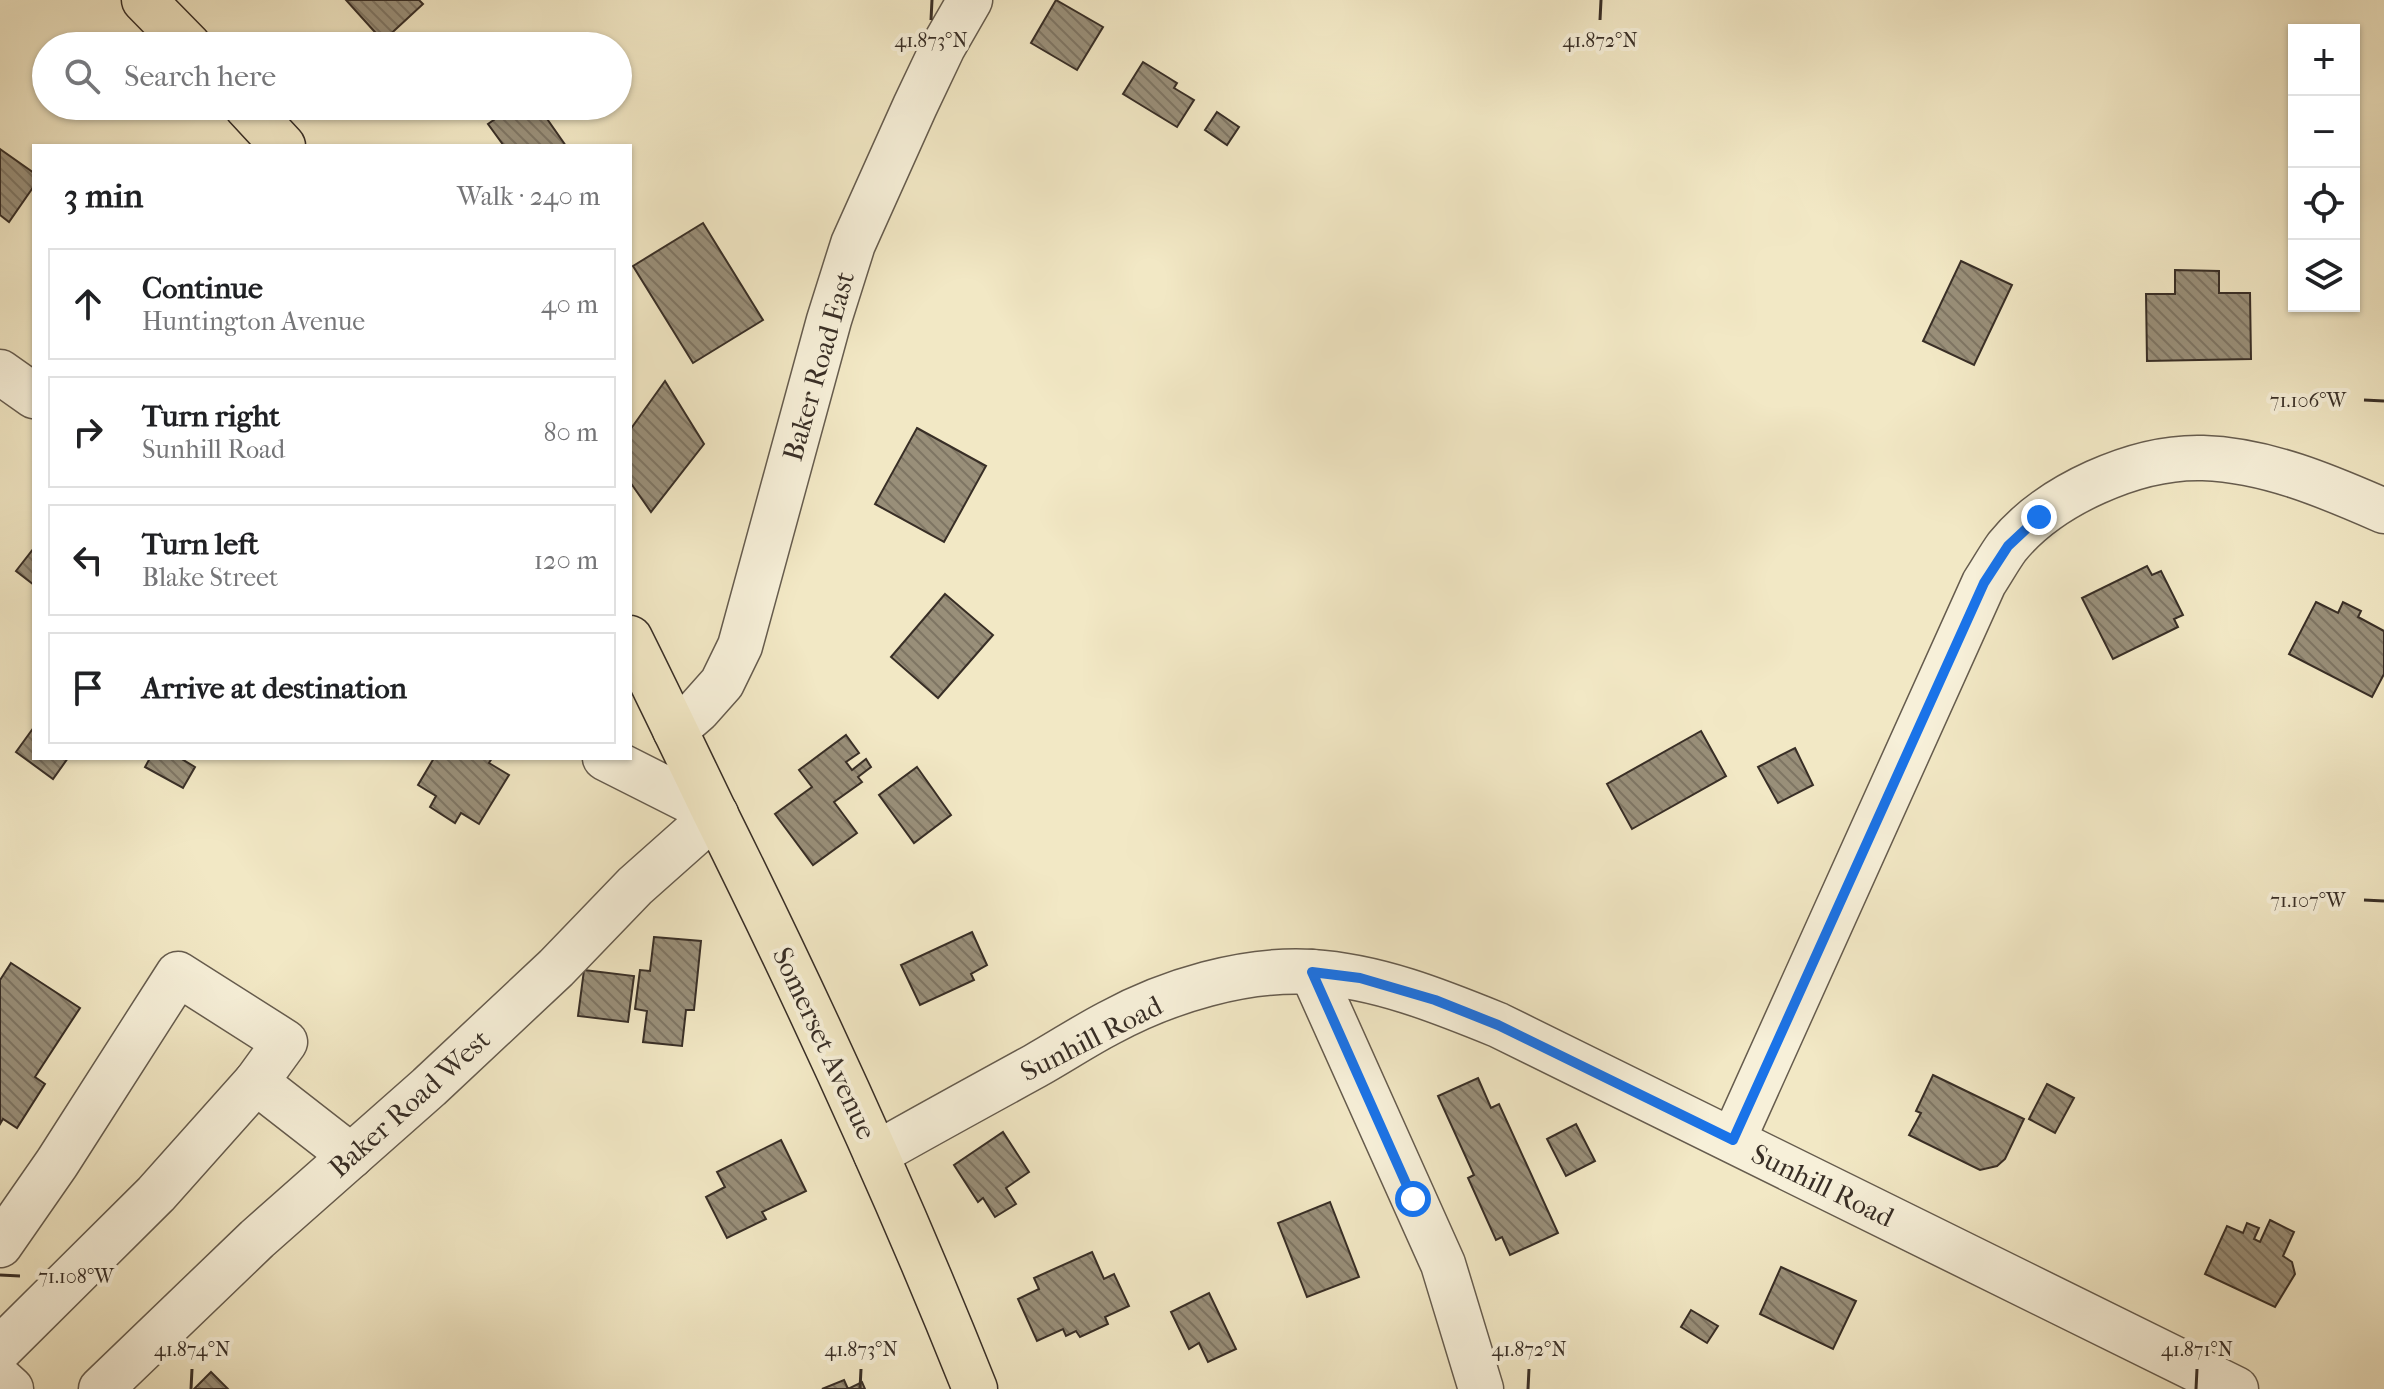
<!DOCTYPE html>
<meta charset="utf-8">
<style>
body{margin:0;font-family:"IM FELL French Canon",serif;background:#f2f2f2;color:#202124}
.controls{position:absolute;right:24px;top:24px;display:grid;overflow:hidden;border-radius:0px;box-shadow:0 2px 6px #0004}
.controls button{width:72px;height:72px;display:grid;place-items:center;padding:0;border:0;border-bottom:2px solid #e0e0e0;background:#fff;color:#202124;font:40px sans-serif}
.stop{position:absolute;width:24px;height:24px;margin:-18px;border:6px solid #1a73e8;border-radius:50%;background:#fff}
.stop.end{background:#1a73e8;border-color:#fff;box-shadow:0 2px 8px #0008}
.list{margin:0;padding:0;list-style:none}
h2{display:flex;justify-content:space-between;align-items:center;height:104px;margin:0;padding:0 32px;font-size:34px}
h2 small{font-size:26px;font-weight:400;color:#757577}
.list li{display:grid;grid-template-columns:52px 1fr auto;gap:24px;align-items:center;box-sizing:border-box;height:112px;margin:0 16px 16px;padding:0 16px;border:2px solid #e0e0e0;border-radius:0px}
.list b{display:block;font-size:30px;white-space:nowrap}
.list p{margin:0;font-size:26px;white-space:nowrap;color:#757577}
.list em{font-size:26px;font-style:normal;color:#757577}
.icon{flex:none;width:44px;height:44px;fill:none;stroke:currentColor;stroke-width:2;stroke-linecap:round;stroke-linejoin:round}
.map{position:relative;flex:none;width:2384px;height:1389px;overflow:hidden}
.search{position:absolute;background:#fff;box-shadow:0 2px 6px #0004;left:32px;top:32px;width:600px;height:88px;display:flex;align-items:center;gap:20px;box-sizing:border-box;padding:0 28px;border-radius:44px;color:#757577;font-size:30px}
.panel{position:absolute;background:#fff;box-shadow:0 2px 6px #0004;left:32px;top:144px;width:600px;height:616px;border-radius:0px}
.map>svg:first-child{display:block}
.building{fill:url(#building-back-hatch);stroke:#382e26;stroke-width:2}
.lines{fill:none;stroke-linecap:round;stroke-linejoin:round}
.minor-casing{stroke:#665c4e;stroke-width:47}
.major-casing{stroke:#382e26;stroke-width:47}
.minor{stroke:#f7f0d9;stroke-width:44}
.major{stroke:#f2e8c5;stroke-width:44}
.route{stroke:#1a73e8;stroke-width:10}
.ticks{fill:none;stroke:#382e26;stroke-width:3}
.labels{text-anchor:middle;stroke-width:8;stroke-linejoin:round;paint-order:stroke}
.street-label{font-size:28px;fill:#382e26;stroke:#f7f0d9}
.ticks-label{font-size:20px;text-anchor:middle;fill:#382e26;stroke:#f7f0d9;stroke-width:8;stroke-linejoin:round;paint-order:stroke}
</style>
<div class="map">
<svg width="2384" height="1389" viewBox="0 0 2384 1389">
<defs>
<pattern id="building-back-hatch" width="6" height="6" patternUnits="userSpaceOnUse" patternTransform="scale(2)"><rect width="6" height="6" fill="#998f79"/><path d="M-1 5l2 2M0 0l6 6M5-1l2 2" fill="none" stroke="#7e7563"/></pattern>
</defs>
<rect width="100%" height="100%" fill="#f2e8c5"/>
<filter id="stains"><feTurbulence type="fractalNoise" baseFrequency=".0025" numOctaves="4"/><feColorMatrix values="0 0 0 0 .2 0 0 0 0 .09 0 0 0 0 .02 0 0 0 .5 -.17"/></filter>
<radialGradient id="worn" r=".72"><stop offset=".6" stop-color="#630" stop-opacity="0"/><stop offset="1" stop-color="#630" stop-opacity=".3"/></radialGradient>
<!-- building -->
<g class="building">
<path d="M346 0H419L423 4 383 41Z"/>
<path d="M1056 0 1103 27 1077 70 1031 43Z"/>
<path d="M1143 62 1177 83 1174 88 1194 100 1177 127 1123 94Z"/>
<path d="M514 106H538L566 146H504L488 124Z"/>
<path d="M1217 112 1239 127 1227 145 1205 130Z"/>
<path d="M0 149 34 173V186L9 222 0 215Z"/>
<path d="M703 223 763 320 693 363 633 266Z"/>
<path d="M1961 261 2012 285 1974 365 1923 341Z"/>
<path d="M2175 270 2219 271V293H2250L2251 359 2147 361 2146 294H2175Z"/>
<path d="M665 381 704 444 651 512 630 482V430Z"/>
<path d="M917 428 986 466 944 542 875 504Z"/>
<path d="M34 548V585L16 571Z"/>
<path d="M2147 566 2152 575 2161 571 2183 615 2174 619 2178 627 2113 659 2082 598Z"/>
<path d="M945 594 993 635 938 698 891 657Z"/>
<path d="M2316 602 2338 613 2343 602 2361 611 2358 617 2384 631V674L2372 697 2289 654Z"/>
<path d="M34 727V758H68L53 779 16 752Z"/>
<path d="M1701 731 1726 776 1632 829 1607 784Z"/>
<path d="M846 735 859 753 846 762 852 770 866 759 871 767 858 777 862 782 834 802 857 833 813 865 775 814 812 787 799 770Z"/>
<path d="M1795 748 1813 785 1778 803 1758 767Z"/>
<path d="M150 758H180L195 767 183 788 145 767Z"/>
<path d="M434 758H492L489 763 509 775 479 824 461 813 455 823 430 807 436 796 418 785Z"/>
<path d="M917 767 951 815 914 843 879 795Z"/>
<path d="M972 932 987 965 971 974 974 980 920 1005 901 965Z"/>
<path d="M654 937 701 941 694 1010H686L682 1046 643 1042 647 1011 635 1009 640 970 650 971Z"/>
<path d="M11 963 80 1008 35 1077 45 1084 17 1128 3 1119 0 1124V980Z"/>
<path d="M584 970 634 976 628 1022 578 1016Z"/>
<path d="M1933 1075 2024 1119 2005 1159 1997 1166 1980 1170 1909 1135 1921 1113 1916 1111Z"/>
<path d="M1478 1078 1491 1108 1499 1104 1558 1233 1510 1255 1502 1237 1496 1240 1468 1178 1474 1175 1438 1096Z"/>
<path d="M2047 1084 2074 1098 2055 1133 2029 1119Z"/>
<path d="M1576 1124 1595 1161 1566 1176 1547 1139Z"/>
<path d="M1003 1132 1029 1172 1006 1188 1016 1204 995 1217 983 1198 978 1202 954 1165Z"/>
<path d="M781 1140 806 1191 762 1212 766 1219 727 1238 706 1197 725 1187 717 1172Z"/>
<path d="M1330 1202 1359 1277 1307 1297 1278 1223Z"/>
<path d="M2270 1220 2294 1232 2283 1256 2292 1262 2295 1274 2275 1307 2205 1274 2227 1226 2243 1233 2247 1223 2259 1228 2254 1239 2260 1242Z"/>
<path d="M1092 1252 1104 1279 1114 1274 1129 1306 1105 1317 1108 1324 1080 1337 1076 1331 1066 1336 1063 1329 1037 1341 1018 1299 1039 1289 1034 1278Z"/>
<path d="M1781 1267 1856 1301 1833 1349 1760 1314Z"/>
<path d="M1209 1293 1236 1349 1208 1362 1199 1343 1189 1349 1171 1312Z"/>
<path d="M1691 1310 1718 1326 1707 1343 1681 1327Z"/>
<path d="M211 1372 228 1389H194Z"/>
<path d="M844 1380 848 1389 862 1382 865 1389H822Z"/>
</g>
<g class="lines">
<defs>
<g id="minor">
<path d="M0 372 34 396"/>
<path d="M675 730 698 710 722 683 740 646 829 320 853 244 915 106 943 47 970 0"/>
<path d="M1312 972 1443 1264 1481 1389"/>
<path d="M1733 1140 1984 583C1992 571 1999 558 2007 547 2049 495 2136 456 2203 458 2266 460 2327 486 2384 511"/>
<path d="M876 1154C929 1124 982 1095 1035 1066 1060 1052 1084 1036 1109 1023 1168 991 1244 968 1312 972 1377 976 1439 1001 1498 1025L2236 1389"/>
<path d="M0 1245 57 1163 178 974 285 1042 256 1082 351 1156"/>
<path d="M0 1349 156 1194 256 1082"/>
<path d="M0 1379 11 1389"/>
<path d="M101 1389 257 1239 429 1087 556 968 635 886 716 814 605 758"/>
</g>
<g id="major">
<path d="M144 0 189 46"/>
<path d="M246 106 283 146"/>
<path d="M630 638C659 696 687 755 715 813 809 1002 897 1193 975 1389"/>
</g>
</defs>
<!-- minor casing -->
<use href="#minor" class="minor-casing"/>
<!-- major casing -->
<use href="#major" class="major-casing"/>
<!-- minor -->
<use href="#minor" class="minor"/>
<!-- major -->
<use href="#major" class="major"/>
</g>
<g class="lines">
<!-- route -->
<path class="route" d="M1413 1199 1312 972 1360 978 1435 1000 1498 1025 1733 1140 1984 583 2008 546 2039 517"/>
</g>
<!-- ticks -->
<path class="ticks" d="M931 20 932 0M1600 20 1601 0M2364 400 2384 401M2364 900 2384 901M0 1275 20 1276M191 1389 192 1369M860 1389 861 1369M1528 1389 1529 1369M2196 1389 2197 1369"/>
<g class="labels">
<!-- street labels -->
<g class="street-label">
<text transform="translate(818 366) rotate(-74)" y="10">Baker Road East</text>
<text transform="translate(1091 1038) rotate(-27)" y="10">Sunhill Road</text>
<text transform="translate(825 1043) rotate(65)" y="10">Somerset Avenue</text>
<text transform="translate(409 1103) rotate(-42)" y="10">Baker Road West</text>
<text transform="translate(1823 1185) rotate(26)" y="10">Sunhill Road</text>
</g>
</g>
<g class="ticks-label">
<text x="931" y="47">41.873°N</text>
<text x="1600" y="47">41.872°N</text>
<text x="2308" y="407">71.106°W</text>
<text x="2308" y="907">71.107°W</text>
<text x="76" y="1283">71.108°W</text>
<text x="192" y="1356">41.874°N</text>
<text x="861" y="1356">41.873°N</text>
<text x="1529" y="1356">41.872°N</text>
<text x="2197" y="1356">41.871°N</text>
</g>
<rect width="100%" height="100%" filter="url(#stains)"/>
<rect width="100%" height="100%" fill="url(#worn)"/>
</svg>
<div class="controls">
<button>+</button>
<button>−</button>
<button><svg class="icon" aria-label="locate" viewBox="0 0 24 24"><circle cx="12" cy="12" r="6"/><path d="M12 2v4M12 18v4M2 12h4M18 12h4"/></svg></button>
<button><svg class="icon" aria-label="layers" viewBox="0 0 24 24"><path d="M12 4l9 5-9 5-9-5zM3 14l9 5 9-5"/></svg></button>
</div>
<div class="stop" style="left:1413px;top:1199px"></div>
<div class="stop end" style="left:2039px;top:517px"></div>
<div class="search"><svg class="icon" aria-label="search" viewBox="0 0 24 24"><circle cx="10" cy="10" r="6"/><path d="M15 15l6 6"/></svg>Search here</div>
<section class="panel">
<h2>3 min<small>Walk · 240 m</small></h2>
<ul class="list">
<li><svg class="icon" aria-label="ahead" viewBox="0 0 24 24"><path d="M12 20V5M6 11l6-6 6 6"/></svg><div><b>Continue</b><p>Huntington Avenue</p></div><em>40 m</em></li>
<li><svg class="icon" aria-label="right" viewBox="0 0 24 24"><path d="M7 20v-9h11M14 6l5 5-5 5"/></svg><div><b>Turn right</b><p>Sunhill Road</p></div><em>80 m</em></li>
<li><svg class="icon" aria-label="left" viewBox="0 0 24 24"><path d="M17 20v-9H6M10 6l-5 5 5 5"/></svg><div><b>Turn left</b><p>Blake Street</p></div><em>120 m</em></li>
<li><svg class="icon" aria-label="arrive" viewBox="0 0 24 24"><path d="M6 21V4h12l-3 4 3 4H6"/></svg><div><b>Arrive at destination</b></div></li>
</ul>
</section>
</div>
